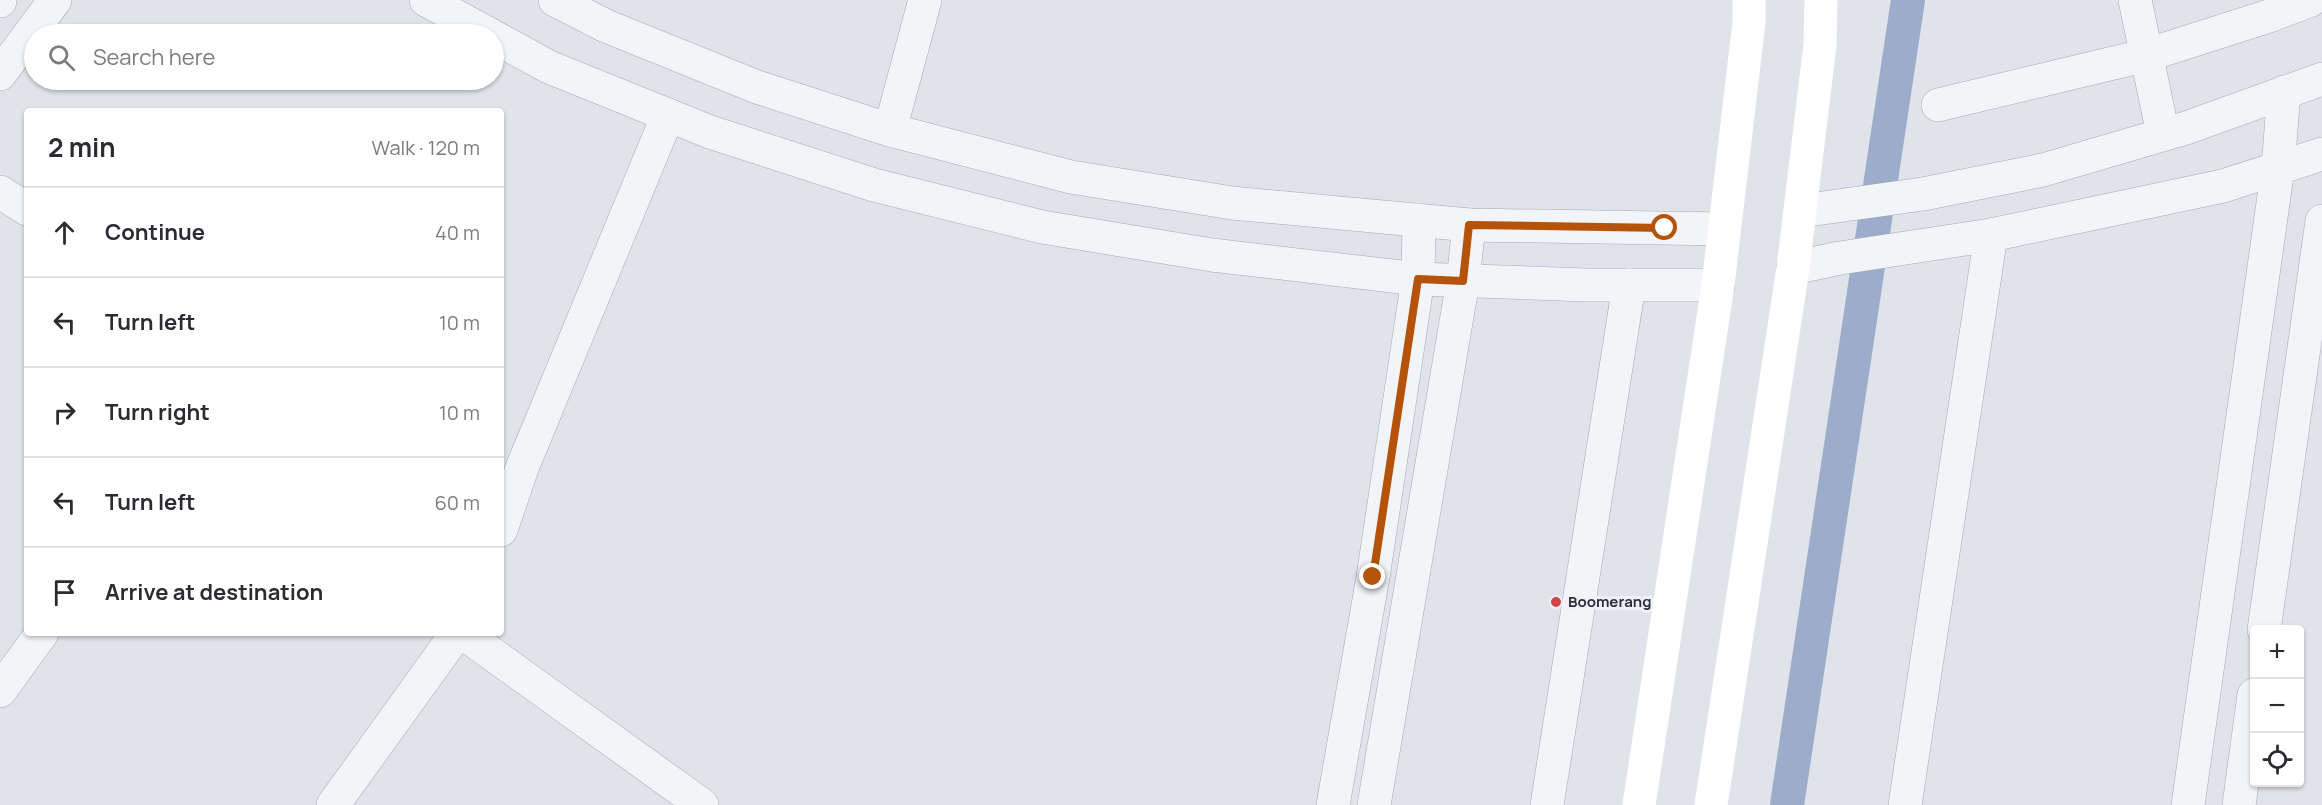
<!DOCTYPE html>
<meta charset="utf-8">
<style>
body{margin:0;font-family:Manrope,sans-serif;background:#f7f7f7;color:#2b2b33}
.controls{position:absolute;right:18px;bottom:18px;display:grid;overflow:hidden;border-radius:6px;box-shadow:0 2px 4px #0004}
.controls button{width:54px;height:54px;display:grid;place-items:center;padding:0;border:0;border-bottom:2px solid #e1e1e2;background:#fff;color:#2b2b33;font:30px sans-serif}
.stop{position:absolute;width:18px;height:18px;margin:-14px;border:4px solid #b45309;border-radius:50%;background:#fff}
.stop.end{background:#b45309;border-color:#fff;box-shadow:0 2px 6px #0008}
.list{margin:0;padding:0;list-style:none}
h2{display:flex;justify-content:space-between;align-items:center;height:78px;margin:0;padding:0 24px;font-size:26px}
h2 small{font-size:20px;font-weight:400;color:#7c7c81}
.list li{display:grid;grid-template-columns:39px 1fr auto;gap:18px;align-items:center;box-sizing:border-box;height:90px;padding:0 24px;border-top:2px solid #e1e1e2}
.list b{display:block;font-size:22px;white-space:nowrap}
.list em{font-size:20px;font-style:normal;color:#7c7c81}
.icon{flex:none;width:33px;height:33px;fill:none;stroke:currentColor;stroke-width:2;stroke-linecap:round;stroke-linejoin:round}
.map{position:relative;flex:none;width:2322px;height:805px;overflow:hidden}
.search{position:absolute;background:#fff;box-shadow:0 2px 4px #0004;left:24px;top:24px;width:480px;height:66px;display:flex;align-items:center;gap:15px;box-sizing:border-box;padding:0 21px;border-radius:33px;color:#7c7c81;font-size:22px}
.panel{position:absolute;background:#fff;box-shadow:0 2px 4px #0004;left:24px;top:108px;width:480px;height:528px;border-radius:6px}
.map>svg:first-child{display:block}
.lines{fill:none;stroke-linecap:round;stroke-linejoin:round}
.canal{stroke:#9badca;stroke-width:34}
.street-casing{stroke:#a5a9b3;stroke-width:34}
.street{stroke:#f3f4f8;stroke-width:33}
.secondary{stroke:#fff;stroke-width:33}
.route{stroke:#b45309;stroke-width:8}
.poi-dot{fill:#cf454c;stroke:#f0f2f7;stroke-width:2}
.labels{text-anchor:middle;stroke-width:6;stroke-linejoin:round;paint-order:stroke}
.poi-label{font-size:15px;font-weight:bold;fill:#292f41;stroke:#f0f2f7;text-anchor:start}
</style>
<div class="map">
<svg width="2322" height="805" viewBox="0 0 2322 805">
<rect width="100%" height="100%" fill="#e0e3e9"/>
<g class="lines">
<!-- canal -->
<path class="canal" d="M1787 805 1908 0"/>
<defs>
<g id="street">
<path d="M426 0 489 34"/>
<path d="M555 0 606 26 757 87 890 130 1071 177 1232 203 1469 225 1723 229"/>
<path d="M2135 0 2163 134"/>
<path d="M0 1V0"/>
<path d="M494 37 549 67 710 132 874 185 1042 227 1212 255 1418 279 1586 285H1718"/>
<path d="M0 74 55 0"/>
<path d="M1938 105 2147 55 2272 15 2311 0"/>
<path d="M890 130 925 0"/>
<path d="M0 192 27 209"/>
<path d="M1801 211 1923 194 2043 170 2186 128 2322 79"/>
<path d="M1793 268 1840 258 1991 235 2223 186 2322 154"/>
<path d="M501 530 522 468 668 115"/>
<path d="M2264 630 2322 221"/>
<path d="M463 633 702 805"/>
<path d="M0 691 42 633"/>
<path d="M333 805 457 633"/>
<path d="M1333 805 1373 577 1418 279 1419 220"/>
<path d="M1374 805 1463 281 1469 225"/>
<path d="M1547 805 1629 285"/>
<path d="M1905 805 1991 235"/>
<path d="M2188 805 2278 168 2284 92"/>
<path d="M2239 805 2254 695"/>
</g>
</defs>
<!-- street casing -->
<use href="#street" class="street-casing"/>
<!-- street -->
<use href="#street" class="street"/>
<!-- secondary -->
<g class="secondary">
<path d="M1639 805 1718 285 1749 22V0"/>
<path d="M1711 805 1793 268 1820 45 1821 0"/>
</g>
</g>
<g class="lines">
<!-- route -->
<path class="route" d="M1373 577 1418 279 1463 281 1469 225 1665 228"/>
</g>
<!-- markers -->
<circle class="poi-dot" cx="1556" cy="602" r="6"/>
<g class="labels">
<!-- poi labels -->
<g class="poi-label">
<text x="1568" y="607">Boomerang</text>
</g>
</g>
</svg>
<div class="controls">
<button>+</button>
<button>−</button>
<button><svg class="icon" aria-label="locate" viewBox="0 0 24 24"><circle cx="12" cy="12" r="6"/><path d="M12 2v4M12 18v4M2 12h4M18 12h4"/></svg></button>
</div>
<div class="stop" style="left:1665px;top:228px"></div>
<div class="stop end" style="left:1373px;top:577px"></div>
<div class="search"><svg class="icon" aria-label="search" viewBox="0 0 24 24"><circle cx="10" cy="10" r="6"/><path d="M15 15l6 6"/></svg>Search here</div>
<section class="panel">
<h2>2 min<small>Walk · 120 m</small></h2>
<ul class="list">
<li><svg class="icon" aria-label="ahead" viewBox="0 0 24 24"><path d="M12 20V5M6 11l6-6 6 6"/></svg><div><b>Continue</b></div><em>40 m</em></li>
<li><svg class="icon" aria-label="left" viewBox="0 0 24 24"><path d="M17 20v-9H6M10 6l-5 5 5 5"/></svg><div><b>Turn left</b></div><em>10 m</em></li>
<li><svg class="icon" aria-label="right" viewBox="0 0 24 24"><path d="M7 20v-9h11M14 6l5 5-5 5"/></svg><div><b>Turn right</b></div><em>10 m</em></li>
<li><svg class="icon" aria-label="left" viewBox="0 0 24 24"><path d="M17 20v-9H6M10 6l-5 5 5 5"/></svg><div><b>Turn left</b></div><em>60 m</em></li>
<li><svg class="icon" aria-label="arrive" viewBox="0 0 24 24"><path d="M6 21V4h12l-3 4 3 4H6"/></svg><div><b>Arrive at destination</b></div></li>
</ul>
</section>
</div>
